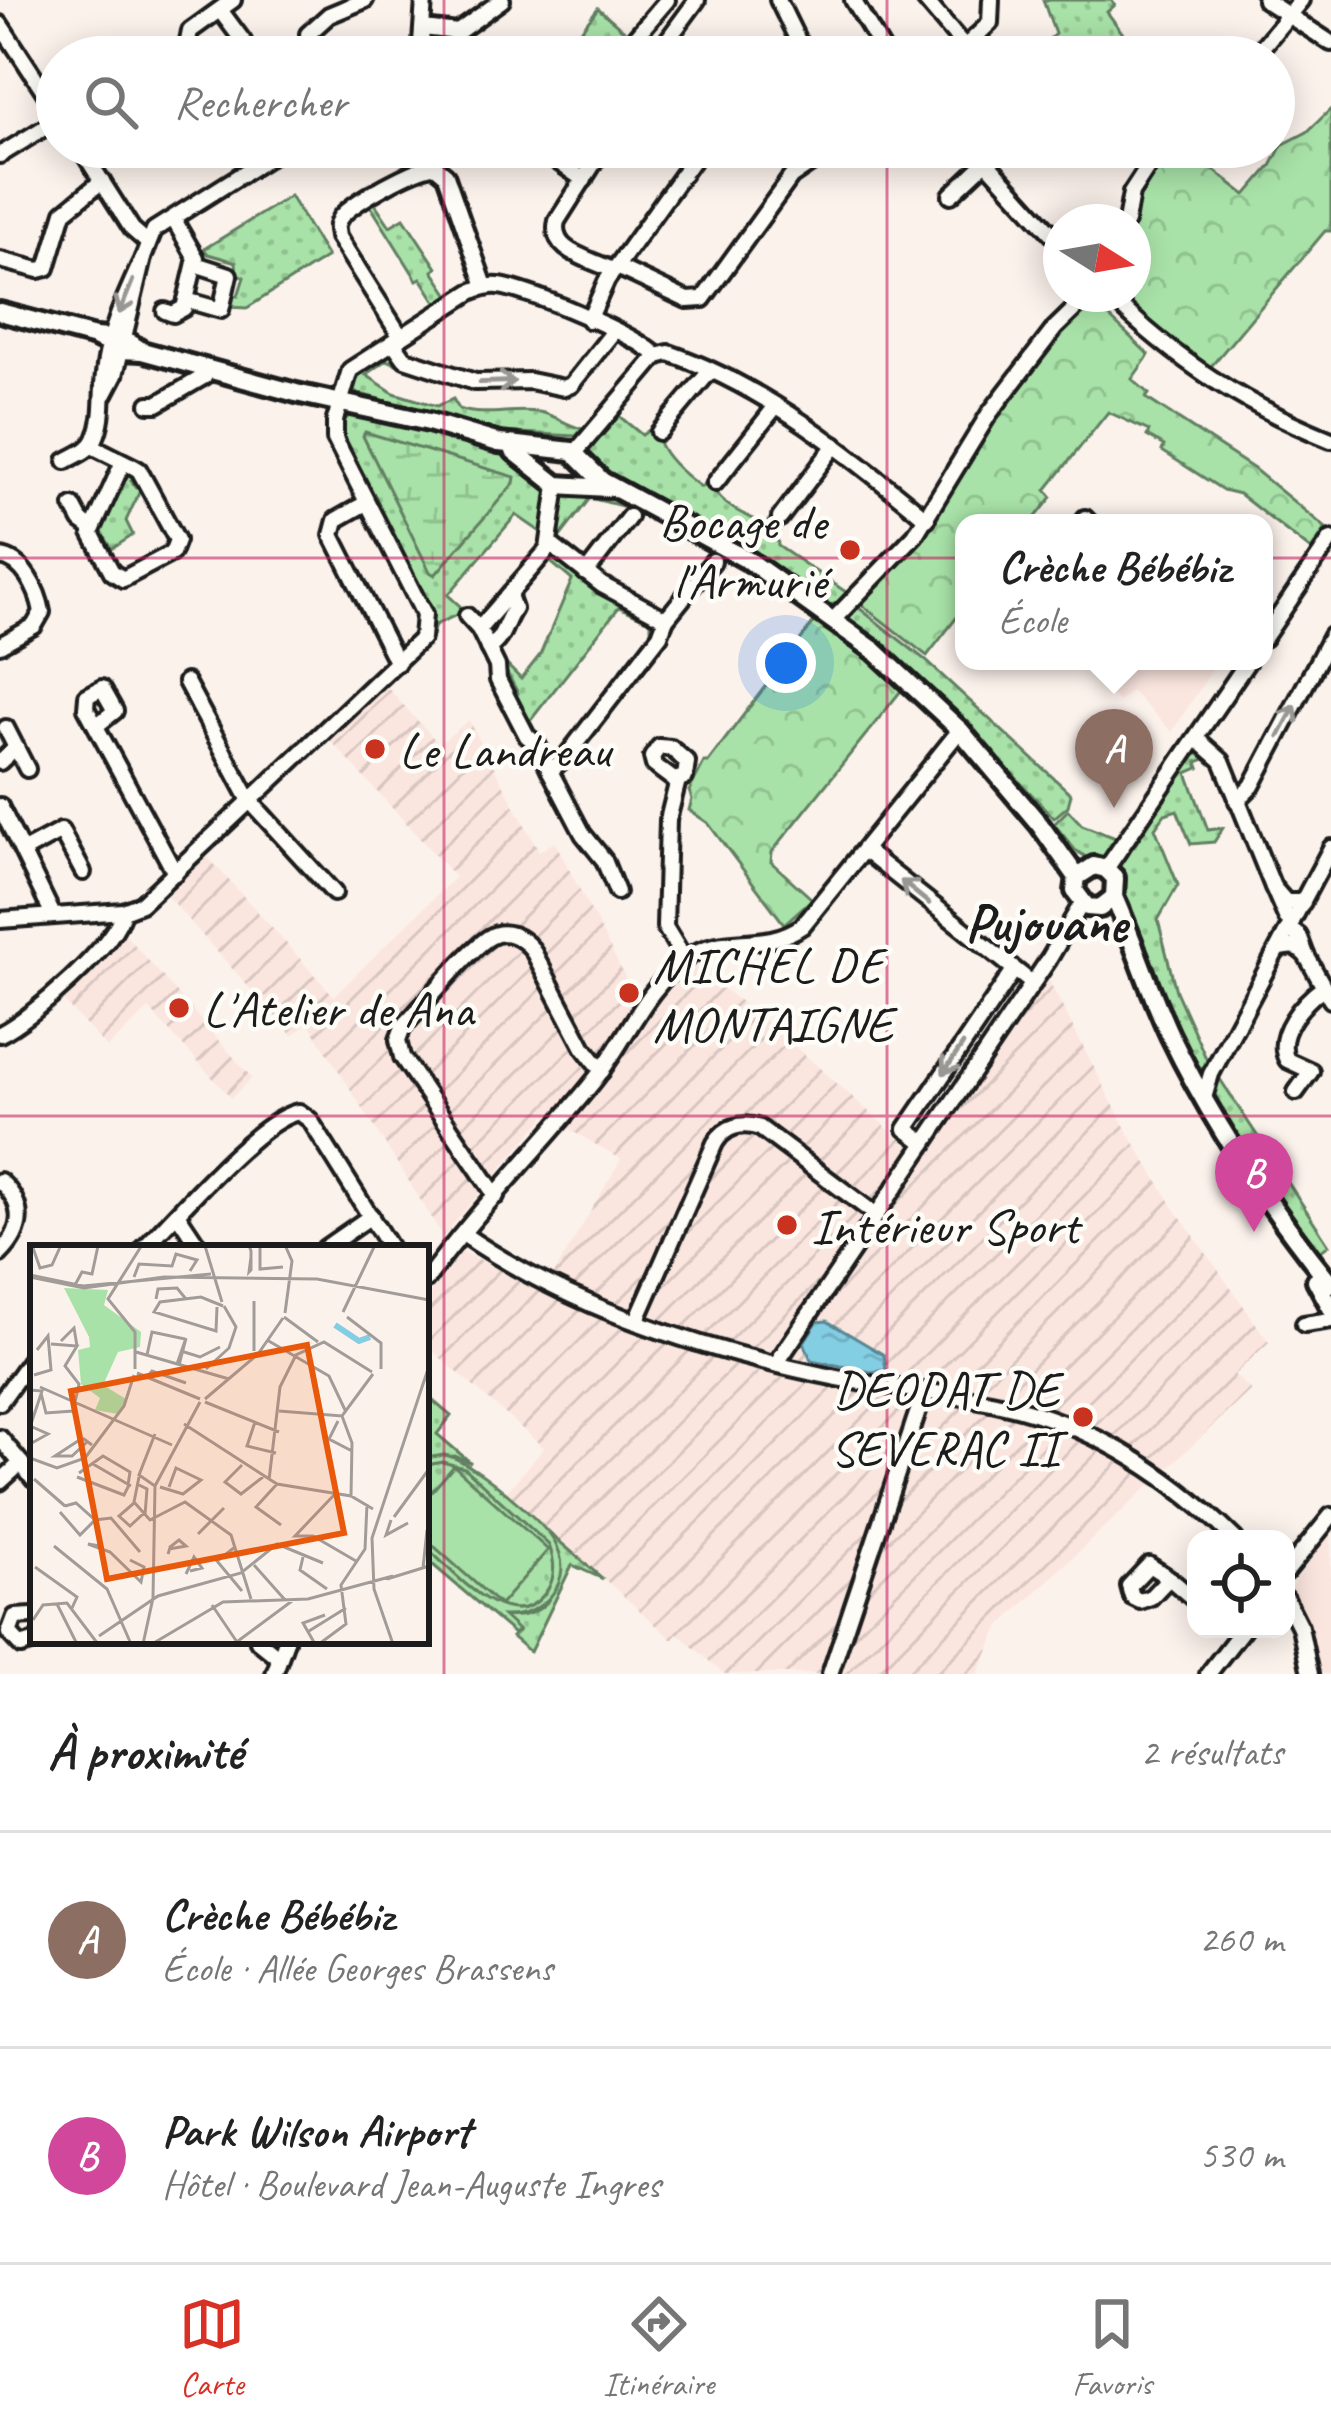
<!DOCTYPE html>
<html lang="fr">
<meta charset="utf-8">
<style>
body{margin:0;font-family:Caveat,sans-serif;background:#f6f6f6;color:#222}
.controls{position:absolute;right:36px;bottom:36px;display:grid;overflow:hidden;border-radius:24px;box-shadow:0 6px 30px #0003}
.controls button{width:108px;height:108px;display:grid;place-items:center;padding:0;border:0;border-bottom:3px solid #e0e0e0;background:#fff;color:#222;font:60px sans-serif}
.compass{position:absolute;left:1043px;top:204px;width:108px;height:108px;border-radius:50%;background:#fff;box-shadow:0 6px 30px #0003;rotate:101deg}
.you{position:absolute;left:786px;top:663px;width:42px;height:42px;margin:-30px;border:9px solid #fff;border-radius:50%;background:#1a73e8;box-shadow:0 0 0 18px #1a73e833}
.badge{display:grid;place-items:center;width:78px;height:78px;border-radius:50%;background:#d93025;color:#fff;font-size:39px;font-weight:700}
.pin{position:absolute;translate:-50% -99px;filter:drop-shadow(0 3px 6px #0008)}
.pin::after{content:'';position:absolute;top:63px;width:42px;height:36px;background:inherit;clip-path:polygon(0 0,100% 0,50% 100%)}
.popup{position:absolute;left:955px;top:514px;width:318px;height:156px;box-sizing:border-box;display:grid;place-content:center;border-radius:24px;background:#fff;filter:drop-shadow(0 3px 9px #0005);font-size:39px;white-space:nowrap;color:#767676}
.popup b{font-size:45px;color:#222}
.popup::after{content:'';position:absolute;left:50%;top:100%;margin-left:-24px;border:24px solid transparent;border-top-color:#fff}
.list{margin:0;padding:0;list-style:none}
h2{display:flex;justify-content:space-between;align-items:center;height:156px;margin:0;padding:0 48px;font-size:51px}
h2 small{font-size:39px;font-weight:400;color:#767676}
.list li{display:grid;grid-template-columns:78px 1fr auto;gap:36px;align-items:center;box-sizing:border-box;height:216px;padding:0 48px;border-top:3px solid #e0e0e0}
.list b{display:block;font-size:45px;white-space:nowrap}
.list p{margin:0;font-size:39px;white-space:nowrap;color:#767676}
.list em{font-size:39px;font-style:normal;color:#767676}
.icon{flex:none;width:66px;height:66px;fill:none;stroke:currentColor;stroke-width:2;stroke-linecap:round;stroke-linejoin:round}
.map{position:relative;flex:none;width:1331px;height:1674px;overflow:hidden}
.search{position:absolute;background:#fff;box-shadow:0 6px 30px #0003;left:36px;right:36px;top:36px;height:132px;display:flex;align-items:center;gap:30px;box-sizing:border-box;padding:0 42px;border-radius:66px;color:#767676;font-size:45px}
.sheet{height:588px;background:#fff}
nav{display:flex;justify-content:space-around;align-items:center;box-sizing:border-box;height:168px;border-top:3px solid #e0e0e0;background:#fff;font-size:33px;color:#767676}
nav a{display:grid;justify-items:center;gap:6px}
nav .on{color:#d93025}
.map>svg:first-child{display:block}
.built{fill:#fbe6df}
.industrial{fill:url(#industrial-furrows)}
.grass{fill:url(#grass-dots);stroke:#627f62;stroke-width:3}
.forest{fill:url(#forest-crowns);stroke:#627f62;stroke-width:3}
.wetland{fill:url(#wetland-marsh);stroke:#627f62;stroke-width:3}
.garden{fill:#a8e2a8;stroke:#627f62;stroke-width:3}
.water{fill:url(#water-ripples);stroke:#5a8793;stroke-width:3}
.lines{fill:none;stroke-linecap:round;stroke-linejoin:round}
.minor-casing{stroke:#1c1c1c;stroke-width:22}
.major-casing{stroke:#1c1c1c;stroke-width:26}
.minor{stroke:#fdfcf7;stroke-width:14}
.major{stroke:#fdfcf7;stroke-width:16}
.oneway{stroke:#989794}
.grid{fill:none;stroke:#c2185b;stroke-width:3;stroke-opacity:0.55}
.poi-dot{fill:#c8321e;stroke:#fdfcf7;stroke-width:4.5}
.labels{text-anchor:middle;stroke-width:9;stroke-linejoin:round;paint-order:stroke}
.poi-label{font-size:51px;fill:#1c1c1c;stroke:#fdfcf7;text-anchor:start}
.neighbourhood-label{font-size:54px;font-weight:bold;fill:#1c1c1c;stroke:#fdfcf7}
.inset-river{fill:none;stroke:#83cee3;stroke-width:6}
.inset-road{fill:none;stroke:#a29c99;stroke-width:3}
.view{fill:#e8590c;fill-opacity:0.15;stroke:#e8590c;stroke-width:6}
.inset-edge{fill:none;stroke:#1c1c1c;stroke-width:6}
</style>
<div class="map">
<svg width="1331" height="1674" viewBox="0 0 1331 1674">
<defs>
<pattern id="industrial-furrows" width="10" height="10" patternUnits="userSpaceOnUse" patternTransform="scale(3)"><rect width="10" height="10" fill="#fbe6df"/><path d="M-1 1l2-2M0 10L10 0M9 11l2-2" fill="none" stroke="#d7c5bf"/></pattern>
<pattern id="grass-dots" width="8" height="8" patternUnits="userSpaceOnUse" patternTransform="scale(3)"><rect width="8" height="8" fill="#a8e2a8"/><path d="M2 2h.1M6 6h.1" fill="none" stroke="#90c190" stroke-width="1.8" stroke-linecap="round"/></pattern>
<pattern id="forest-crowns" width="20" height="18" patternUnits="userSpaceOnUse" patternTransform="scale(3)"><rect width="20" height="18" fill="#a8e2a8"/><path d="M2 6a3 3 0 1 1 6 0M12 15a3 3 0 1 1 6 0" fill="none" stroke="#90c190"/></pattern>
<pattern id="wetland-marsh" width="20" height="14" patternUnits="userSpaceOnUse" patternTransform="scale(3)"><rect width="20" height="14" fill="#a8e2a8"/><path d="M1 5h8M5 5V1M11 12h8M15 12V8" fill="none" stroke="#90c190"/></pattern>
<pattern id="water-ripples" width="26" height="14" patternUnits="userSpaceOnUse" patternTransform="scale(3)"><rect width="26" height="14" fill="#83cee3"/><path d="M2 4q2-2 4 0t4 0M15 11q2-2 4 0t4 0" fill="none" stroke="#71b0c2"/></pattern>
</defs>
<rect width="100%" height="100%" fill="#fcf2ec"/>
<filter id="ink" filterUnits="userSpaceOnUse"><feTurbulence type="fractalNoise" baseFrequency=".00833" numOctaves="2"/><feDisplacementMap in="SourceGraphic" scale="24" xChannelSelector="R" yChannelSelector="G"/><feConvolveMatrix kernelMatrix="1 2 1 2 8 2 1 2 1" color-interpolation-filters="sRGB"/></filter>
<g filter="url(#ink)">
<!-- built -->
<g class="built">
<path d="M1078 661H1218L1172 732 1131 691 1119 702Z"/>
<path d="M1331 1532V1674H1305L1286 1594Z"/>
</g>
<!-- industrial -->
<g class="industrial">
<path d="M385 685 439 744 469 720 539 851 555 842 644 1013 692 964 778 1031 920 1157 1046 975 1126 1129 1175 1209 1269 1342 1234 1375 1251 1390 1000 1626 978 1674H724L677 1633 673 1640 506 1492 544 1448 426 1345V1298L462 1251 544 1291 621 1159 546 1116 443 1236 308 1022 293 1036 165 894 206 855 334 996 455 877 329 739Z"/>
<path d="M124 933 252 1078 231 1098 149 1009 107 1048 59 997Z"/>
</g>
<!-- grass -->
<g class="grass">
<path d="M1043 0H1111L1115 5 1107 12 1140 57H1058L1055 54 1029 57 1055 34Z"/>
<path d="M598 8 628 34 618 52 594 46 578 34Z"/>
<path d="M290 196 327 257 247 308 228 307 231 295 238 296 244 277 237 274 236 262 208 254 204 249Z"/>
<path d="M374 202 390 226 404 218 437 268 433 271 449 295 437 303 421 278 417 280 370 205Z"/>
<path d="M391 352 396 364 387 360 366 375 394 393 437 406 453 399 459 409C486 418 511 408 539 412 556 415 563 424 582 429L576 436 502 432 353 392 355 375Z"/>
<path d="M352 413 436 432 513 457 548 492 542 533 516 515 448 595 461 607V613L435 625 433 632 429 615 343 440V422Z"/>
<path d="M619 416 642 435 653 427 654 437 663 438 659 442C666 460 686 476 701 487L708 480 709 488H719L716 493C725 507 750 518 766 524L772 516 775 525 784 524 777 535 778 546 846 592V597L835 604 824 605 608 481 586 458V446L601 437Z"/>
<path d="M130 470 136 476 131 480 136 488 142 486 126 521 133 535 112 549 106 539 100 542 96 535 125 471Z"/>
<path d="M601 491 625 499 622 506 590 498 557 541 561 500 566 494Z"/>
<path d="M553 553 653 614 659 623 656 633 651 629V622L619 607 527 725 513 697 518 693 508 675 503 677 504 667 498 656 521 679 540 655 572 580 546 558Z"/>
<path d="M854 604 924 659 1071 794 1068 806 1054 818 966 725 850 623 848 616Z"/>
<path d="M1203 752 1205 759 1197 762 1199 768 1187 773 1208 830 1223 828 1214 842 1191 844 1177 810 1165 814 1155 828 1178 885 1158 920 1176 991 1209 1065 1199 1068 1191 1065 1122 900 1119 863 1132 841 1136 843 1194 756Z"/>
<path d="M1068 810 1082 825 1121 840 1109 856 1091 860 1075 850 1054 824Z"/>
<path d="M1218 1076 1329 1245 1316 1255 1255 1173 1209 1093Z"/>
<path d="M426 1395 451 1416 437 1434 471 1463 455 1456 426 1458Z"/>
<path d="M443 1462 465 1468 549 1545C555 1561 557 1577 546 1592 510 1641 454 1572 426 1547V1465Z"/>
<path d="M546 1530 603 1579 572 1565 530 1652 512 1637 518 1631 501 1616C542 1620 562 1596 556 1557 554 1546 554 1539 546 1530Z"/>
</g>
<!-- forest -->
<g class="forest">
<path d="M1331 109V231H1325L1208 370 1173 346 1117 294H1133L1131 205 1168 147H1184L1246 195 1271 166 1282 145 1307 132Z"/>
<path d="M1098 306 1149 355 1132 379 1149 394 1146 398 1254 469 1326 528 1311 550 1239 494 1223 490 1162 451 1164 446 1147 436 1149 431 1108 412 1046 490 1052 497 1031 523H964V608L927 656 857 601 923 535 970 449 1073 315Z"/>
<path d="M817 618 904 687 772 852 771 862 812 899 784 924 708 823 689 810 692 799 689 791 704 762H708Z"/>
</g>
<!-- wetland -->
<path class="wetland" d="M365 432 515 477 514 483 435 575 430 572 363 436Z"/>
<!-- garden -->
<g class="garden">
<path d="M444 1455C469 1458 541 1519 554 1541 578 1580 543 1618 503 1616L518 1630 514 1634 426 1559V1547C454 1572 510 1641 546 1592 557 1577 555 1561 549 1545L465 1468 443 1462 426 1465V1458Z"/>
<path d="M454 1466 548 1550 500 1605 426 1539V1498Z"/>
</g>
<!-- water -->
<path class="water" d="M827 1321 884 1355 886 1370 871 1372 811 1360 804 1342 817 1322Z"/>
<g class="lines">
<defs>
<g id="minor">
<path d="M778 0 806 57"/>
<path d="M853 0 887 57"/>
<path d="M925 0 964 46"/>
<path d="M1265 0 1331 43"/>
<path d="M220 10 243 41"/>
<path d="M0 24 57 111"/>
<path d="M423 28 458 32 502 0"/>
<path d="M308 34 329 15 365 0"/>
<path d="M179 57 186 51 190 31 233 0"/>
<path d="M420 57 424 0"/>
<path d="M625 57 632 41 667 0"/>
<path d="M655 57 697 0"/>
<path d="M954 57 990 23 991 0"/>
<path d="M1254 57 1301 0"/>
<path d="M80 147 132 229 148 243"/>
<path d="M537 147 584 180"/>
<path d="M604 147 557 221C549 253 591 258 614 271"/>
<path d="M973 147 1061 244"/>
<path d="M0 155 57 120"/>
<path d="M951 195 986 162"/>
<path d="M173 218 196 258 186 300 221 310 229 275 195 264"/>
<path d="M1126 222 1131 193 1161 147"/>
<path d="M143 258 154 230 285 147"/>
<path d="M0 260 39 270 47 268 64 212 102 181"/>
<path d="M617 267 687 300 703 299 791 177 835 147"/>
<path d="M1108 294C1175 360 1244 405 1331 440"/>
<path d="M165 311 173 314 184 308 186 300"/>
<path d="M589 320 607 280 702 147"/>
<path d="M401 337 338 237C337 228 335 226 340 218 350 203 419 165 435 166L446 175 485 286"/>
<path d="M393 342 405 359 475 382 530 381 564 388 571 385 614 331"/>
<path d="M149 404H157L205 376 207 368"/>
<path d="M659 432 710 371"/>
<path d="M92 446 134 467 139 470 177 540 172 553 123 579 112 572 91 533 123 462"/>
<path d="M575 453 657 356 669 353C766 387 849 454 927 519"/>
<path d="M66 461C76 455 90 451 95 439 105 417 101 397 104 374 108 332 126 295 143 258L115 375 105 394"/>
<path d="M715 483 776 406"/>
<path d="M366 503 336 520 332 535 397 663"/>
<path d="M73 506 81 521 92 529"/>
<path d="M780 518 835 445"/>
<path d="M1085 518 1090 523"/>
<path d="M550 544 602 585 666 619 660 635 564 759 550 771 537 744 527 736 498 680 497 666 479 629 548 549 557 485"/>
<path d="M0 557C23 559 38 590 42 612L34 626 0 645"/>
<path d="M586 573 629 517"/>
<path d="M467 616 479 629"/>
<path d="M666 619 713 561"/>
<path d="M834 619 915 535 989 414 1055 328 1090 294"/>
<path d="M1264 638 1331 539"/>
<path d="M488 648C504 639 504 623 514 609L509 595"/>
<path d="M186 682 250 801 334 893"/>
<path d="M96 726 115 711 102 688 87 696 86 708 175 873"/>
<path d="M6 728 27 769"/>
<path d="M1197 739 1222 761 1273 887"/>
<path d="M659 747 671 748 687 762 685 777 674 780 654 765 652 757Z"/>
<path d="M0 762 16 747"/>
<path d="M550 771 583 834 604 860 617 892"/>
<path d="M678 780 668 820 665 927 685 960"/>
<path d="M1237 801 1252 786 1331 636"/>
<path d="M0 806 53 915"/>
<path d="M864 850 1033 984"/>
<path d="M24 851 61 831 83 872"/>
<path d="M1106 869 1248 661"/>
<path d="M0 920 123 911 141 904 422 638 424 614 335 439V420L350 370 471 292C480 288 488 285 499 286 529 290 637 335 657 356"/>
<path d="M1292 922 1286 917 1273 887 1286 902H1303"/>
<path d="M1279 948 1295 946 1306 955 1299 936 1289 929"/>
<path d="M1306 955 1331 1000"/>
<path d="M0 1034C31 1019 117 944 123 911"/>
<path d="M1296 1092 1311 1071 1287 1060C1274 1035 1303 1002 1324 987"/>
<path d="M1204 1098 1211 1074 1331 848"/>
<path d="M925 1143 906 1129 1014 970"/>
<path d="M0 1181C26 1205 24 1230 0 1254"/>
<path d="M496 1196 402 1057 398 1040 403 1027C422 1007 469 949 490 937 505 928 522 937 532 949L584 1048 602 1071"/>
<path d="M178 1215 200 1248"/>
<path d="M463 1234C571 1309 709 1352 837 1378 891 1389 947 1392 1000 1404 1091 1424 1169 1474 1235 1539"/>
<path d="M144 1248C175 1217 259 1118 299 1112L310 1120 390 1248"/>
<path d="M325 1248 371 1216"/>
<path d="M426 1280C477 1210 539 1149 593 1082 627 1040 643 990 688 957 724 932 763 953 802 926L960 730"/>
<path d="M637 1320 715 1143C725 1126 742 1122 760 1128L876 1215"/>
<path d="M1304 1324 1331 1320"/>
<path d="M776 1364 1049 959 1082 903"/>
<path d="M0 1402 33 1356"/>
<path d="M0 1438 21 1463 0 1482"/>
<path d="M21 1463 33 1479"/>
<path d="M1149 1565 1169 1578 1151 1597 1140 1601 1132 1597 1129 1586Z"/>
<path d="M1286 1572 1331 1516"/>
<path d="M1169 1578 1196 1601"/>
<path d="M1286 1599 1300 1627 1310 1674"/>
<path d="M33 1616 15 1617 9 1633 21 1646 37 1641"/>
<path d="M258 1641 279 1658"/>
<path d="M274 1674 286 1641"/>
<path d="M830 1674 924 1393"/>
<path d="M1208 1674 1243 1629"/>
</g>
<g id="major">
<path d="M0 312 95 337 124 339 142 351"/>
<path d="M95 337 121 350 142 351 296 393 429 422 499 443 572 451 602 481 751 562 875 651 960 730 1040 825 1077 877"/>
<path d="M514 451 557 485 607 488"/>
<path d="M1114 897 1100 908 1087 907 1075 891 1077 877 1094 866 1106 869 1115 878 1114 897C1134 942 1149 990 1170 1035 1213 1124 1270 1208 1331 1284"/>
<path d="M1316 1280 1331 1308"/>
</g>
</defs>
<!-- minor casing -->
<use href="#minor" class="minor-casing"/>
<!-- major casing -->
<use href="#major" class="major-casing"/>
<!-- minor -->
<use href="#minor" class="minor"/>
<!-- major -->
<use href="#major" class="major"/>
</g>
<!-- one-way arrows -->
<defs><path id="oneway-shaft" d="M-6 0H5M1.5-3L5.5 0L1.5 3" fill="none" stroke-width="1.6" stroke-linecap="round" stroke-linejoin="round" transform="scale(3)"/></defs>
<g class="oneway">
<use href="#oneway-shaft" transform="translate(126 297) rotate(112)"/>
<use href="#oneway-shaft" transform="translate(497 382) rotate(-2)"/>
<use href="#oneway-shaft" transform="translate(1287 721) rotate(-62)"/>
<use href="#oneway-shaft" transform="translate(915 892) rotate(-141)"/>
<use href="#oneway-shaft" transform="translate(953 1059) rotate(124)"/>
</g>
</g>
<!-- grid -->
<path class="grid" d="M444 0V57M887 0V57M444 147V1674M887 147V1674M0 558H1331M0 1116H1331"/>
<!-- markers -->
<g class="poi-dot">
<circle cx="850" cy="550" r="12"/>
<circle cx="375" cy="749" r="12"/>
<circle cx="629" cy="993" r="12"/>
<circle cx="179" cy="1008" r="12"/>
<circle cx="787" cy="1225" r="12"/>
<circle cx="1083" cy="1417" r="12"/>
</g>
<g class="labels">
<!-- poi labels -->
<g class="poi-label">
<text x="826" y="539" text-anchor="end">Bocage de<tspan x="826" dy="59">l'Armurié</tspan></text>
<text x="399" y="767">Le Landreau</text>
<text x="653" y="982">MICHEL DE<tspan x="653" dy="59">MONTAIGNE</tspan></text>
<text x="203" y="1026">L'Atelier de Ana</text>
<text x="811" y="1243">Intérieur Sport</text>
<text x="1059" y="1406" text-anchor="end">DEODAT DE<tspan x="1059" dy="59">SEVERAC II</tspan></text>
</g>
<!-- neighbourhood labels -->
<g class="neighbourhood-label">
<text x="1046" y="941">Pujouane</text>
</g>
</g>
<!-- overview -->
<g transform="translate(30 1245)">
<rect width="399" height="399" fill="#fcf2ec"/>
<path d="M34 43 78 45 74 60 111 87 110 102 88 107 73 140 96 154 88 169 65 165 70 153 51 139 48 105 60 102 59 92Z" fill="#a8e2a8"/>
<path class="inset-river" d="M305 80 329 96 340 92"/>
<path class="inset-road" d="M2 0 10 23 22 20 31 0M219 0 221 6V25L219 27 221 12M230 0V24L253 22M175 1 192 57M0 30 53 41 181 29M0 32 54 43 134 32 287 34 399 55M104 32 109 19 142 21 146 9 167 15 160 26M45 40 52 27 62 29 68 1M126 54 128 44 147 43 156 54M224 56V106M187 62 186 86 124 67 130 57 171 52 193 61M313 67 345 0M255 68 262 16 255 0M254 72 288 97M317 72 351 98V124M237 95 299 131 316 167M31 96 44 83 47 101M151 106 170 112 190 102M106 107 199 134M117 110 122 87 155 94M147 119 156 93 149 120M105 124V87L78 54 112 0M176 124 199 103 206 82 194 61M107 128 170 154M4 130 21 125 18 91 7 105M117 132 122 126 156 138M10 142 142 200M0 145 12 146 0 182M11 148 16 168 43 166 49 139 35 121 47 101 21 99M175 154 228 109 253 73M175 157 249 187M249 166 312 171 343 129M312 171 322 198 321 251M308 176 299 194 322 206M225 177 217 201 246 208M154 179 247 239 321 251 343 264M125 189 109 230 125 241M57 197 42 211H25L51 194H54L62 200M0 199 18 189 0 181M0 213 27 223 55 213 94 161 104 130M63 219 101 241M212 220 195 237 211 249 233 232M49 228 73 211 100 227 98 240M47 232 94 250 99 240M109 232 104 257 120 275 155 257 201 290 221 354M4 234 35 261M239 235 250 142 266 110 294 97 342 127M107 239 117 244 115 270M247 239 226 262 251 280M130 242 153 249 171 235 146 223 139 242M304 250 265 291H283L326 316M104 258 89 271 100 281 114 268M35 261 46 258 65 275M30 267 50 290 65 275 81 273 110 307M364 272 399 224M361 275 356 290 378 278M168 289 194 263M24 301 77 344 101 399M70 301 58 299 80 307 111 337 114 322 100 315M205 302 187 316 212 346M138 309 140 303V302L149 295 156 301 139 304M273 312 270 325 297 344M224 320 256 356M5 322 47 352 42 363M393 323 397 285M156 329 164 312 172 323 160 326M357 334 399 321M27 359 47 399M182 360 207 397M3 375 13 360 37 358 68 399M279 386 316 363M69 391 128 351 211 328 247 299 293 318M113 399 123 353 125 241 170 157M122 399 193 357 278 354 363 331M204 399 262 356M285 399 273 378 295 370M289 399 316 379 311 340 335 304 337 259M363 399 344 344 342 293 399 121"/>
<path class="view" d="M277 100 314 288 77 334 41 146Z"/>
<rect width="399" height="399" class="inset-edge"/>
</g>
</svg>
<div class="controls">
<button><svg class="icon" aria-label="locate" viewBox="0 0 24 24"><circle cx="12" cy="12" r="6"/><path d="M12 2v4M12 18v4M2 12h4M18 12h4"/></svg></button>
</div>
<svg class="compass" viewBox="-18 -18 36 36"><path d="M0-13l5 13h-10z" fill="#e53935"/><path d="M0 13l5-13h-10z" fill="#767676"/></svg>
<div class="you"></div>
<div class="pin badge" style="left:1114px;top:808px;background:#8d6e63">A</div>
<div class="popup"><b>Crèche Bébébiz</b>École</div>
<div class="pin badge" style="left:1254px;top:1232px;background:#d1479c">B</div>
<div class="search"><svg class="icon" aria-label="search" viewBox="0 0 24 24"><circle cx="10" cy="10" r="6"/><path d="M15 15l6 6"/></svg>Rechercher</div>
</div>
<section class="sheet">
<h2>À proximité<small>2 résultats</small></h2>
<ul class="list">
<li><span class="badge" style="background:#8d6e63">A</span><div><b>Crèche Bébébiz</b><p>École · Allée Georges Brassens</p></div><em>260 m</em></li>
<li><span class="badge" style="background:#d1479c">B</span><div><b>Park Wilson Airport</b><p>Hôtel · Boulevard Jean-Auguste Ingres</p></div><em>530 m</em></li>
</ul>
</section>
<nav>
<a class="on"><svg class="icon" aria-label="map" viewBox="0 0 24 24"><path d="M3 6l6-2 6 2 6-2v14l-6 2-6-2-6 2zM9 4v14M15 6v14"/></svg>Carte</a>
<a><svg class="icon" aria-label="directions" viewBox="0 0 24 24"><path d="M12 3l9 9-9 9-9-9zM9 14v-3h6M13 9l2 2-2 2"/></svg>Itinéraire</a>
<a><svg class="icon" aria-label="saved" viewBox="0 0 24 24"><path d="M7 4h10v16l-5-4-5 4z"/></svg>Favoris</a>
</nav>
